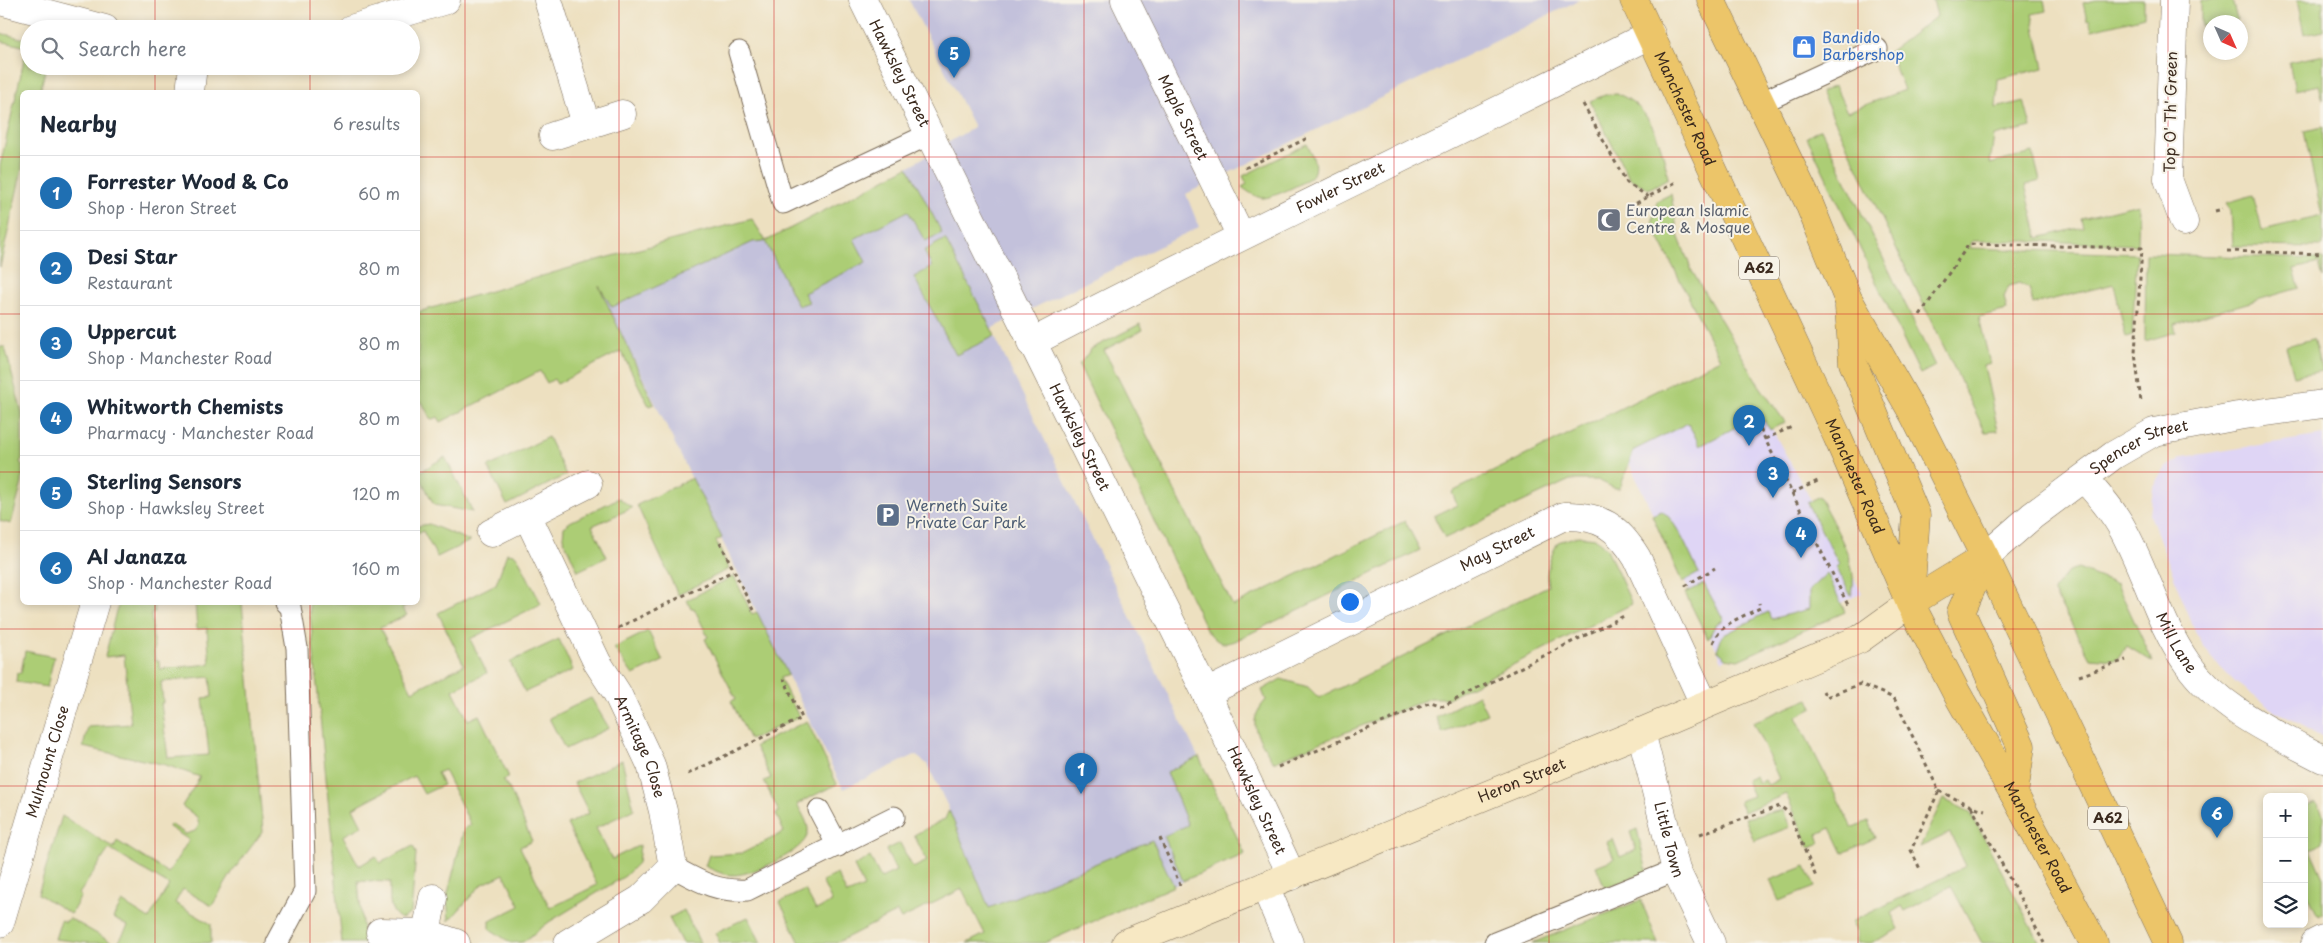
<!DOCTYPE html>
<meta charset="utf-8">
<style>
body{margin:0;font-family:"Playpen Sans",sans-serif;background:#f2f2f3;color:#1f2937}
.controls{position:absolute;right:15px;bottom:15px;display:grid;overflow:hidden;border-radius:8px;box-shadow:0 2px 8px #0003}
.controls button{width:45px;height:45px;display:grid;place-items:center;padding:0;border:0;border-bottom:1px solid #e0e1e3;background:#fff;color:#1f2937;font:25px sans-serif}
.compass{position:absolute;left:2203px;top:15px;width:45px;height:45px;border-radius:50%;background:#fff;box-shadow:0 2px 8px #0003;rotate:135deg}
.you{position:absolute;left:1349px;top:601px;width:18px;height:18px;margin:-12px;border:4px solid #fff;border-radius:50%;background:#1a73e8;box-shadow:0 0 0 8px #1a73e833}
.badge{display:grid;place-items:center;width:32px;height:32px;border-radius:50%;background:#1f6fb2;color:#fff;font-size:16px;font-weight:700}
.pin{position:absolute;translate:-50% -41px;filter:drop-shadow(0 1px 2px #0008)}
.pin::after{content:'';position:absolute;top:26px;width:18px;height:15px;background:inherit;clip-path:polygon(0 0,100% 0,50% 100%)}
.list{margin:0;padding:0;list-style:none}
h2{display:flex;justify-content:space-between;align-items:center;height:65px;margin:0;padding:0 20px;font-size:21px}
h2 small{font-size:16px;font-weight:400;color:#747a83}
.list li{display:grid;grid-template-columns:32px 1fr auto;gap:15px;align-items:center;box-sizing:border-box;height:75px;padding:0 20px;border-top:1px solid #e0e1e3}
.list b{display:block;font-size:19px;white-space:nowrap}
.list p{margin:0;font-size:16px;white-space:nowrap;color:#747a83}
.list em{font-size:16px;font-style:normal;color:#747a83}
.icon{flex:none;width:28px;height:28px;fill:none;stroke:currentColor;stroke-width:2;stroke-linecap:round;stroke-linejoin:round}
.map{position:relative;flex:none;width:2323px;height:943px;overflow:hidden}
.search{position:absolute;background:#fff;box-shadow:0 2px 8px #0003;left:20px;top:20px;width:400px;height:55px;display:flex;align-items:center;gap:12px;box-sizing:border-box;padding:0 18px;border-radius:28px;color:#747a83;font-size:19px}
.panel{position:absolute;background:#fff;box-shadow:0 2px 8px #0003;left:20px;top:90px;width:400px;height:515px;border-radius:8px}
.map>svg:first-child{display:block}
.built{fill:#dfd5f5}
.industrial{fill:#c3c1db}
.green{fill:#accd75;stroke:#747c4a;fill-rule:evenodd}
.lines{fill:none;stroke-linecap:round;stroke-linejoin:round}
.lane-casing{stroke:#796a57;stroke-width:23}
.street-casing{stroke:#796a57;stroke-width:29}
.secondary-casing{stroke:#796a57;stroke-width:29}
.highway-casing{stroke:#796a57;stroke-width:29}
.path{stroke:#796a57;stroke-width:3;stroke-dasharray:4 4;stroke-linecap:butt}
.lane{stroke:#fff;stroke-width:21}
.street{stroke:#fff;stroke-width:28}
.secondary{stroke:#f7e8c3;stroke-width:28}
.highway{stroke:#ecc569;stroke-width:28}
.grid{fill:none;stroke:#d62828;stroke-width:1;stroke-opacity:0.55}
.labels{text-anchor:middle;stroke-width:4;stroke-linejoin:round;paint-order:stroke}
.shield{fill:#f7f3e8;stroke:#73665b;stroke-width:1}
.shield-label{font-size:14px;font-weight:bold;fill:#3b2a1e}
.shop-label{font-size:15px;fill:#366cbe;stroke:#f7f3e8;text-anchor:start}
.street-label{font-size:15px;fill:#3b2a1e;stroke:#f7f3e8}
.worship-label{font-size:15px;fill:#5b616d;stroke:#f7f3e8;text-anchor:start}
.service-label{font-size:15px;fill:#4e5e75;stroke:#f7f3e8;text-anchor:start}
</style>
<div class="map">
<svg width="2323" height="943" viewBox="0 0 2323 943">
<rect width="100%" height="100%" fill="#f7f3e8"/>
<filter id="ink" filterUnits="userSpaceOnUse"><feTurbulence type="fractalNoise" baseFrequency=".02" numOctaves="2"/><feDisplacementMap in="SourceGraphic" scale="10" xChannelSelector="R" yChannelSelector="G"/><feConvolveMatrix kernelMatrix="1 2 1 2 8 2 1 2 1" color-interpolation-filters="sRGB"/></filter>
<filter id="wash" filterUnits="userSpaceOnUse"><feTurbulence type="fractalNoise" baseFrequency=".0096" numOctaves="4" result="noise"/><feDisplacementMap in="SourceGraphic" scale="20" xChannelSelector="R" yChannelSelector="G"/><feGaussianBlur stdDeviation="1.12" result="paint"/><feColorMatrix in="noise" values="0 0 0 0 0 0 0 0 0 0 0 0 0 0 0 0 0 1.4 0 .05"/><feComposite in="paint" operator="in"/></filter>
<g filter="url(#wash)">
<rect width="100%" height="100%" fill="#ede0c0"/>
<!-- built -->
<g class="built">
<path d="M1746 382 1862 593 1722 661 1622 448Z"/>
<path d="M2323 435V737L2270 708 2235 682 2214 661 2196 634 2150 515 2153 489 2166 467 2183 457Z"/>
</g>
<!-- industrial -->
<path class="industrial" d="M909 0H1579L1186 194 1199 227 991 329 1245 854 1044 943H997L945 819 949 809 927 764 915 755 843 789 587 263 752 219 766 241 908 167 974 127Z"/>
<!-- green -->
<g class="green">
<path d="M1933 0H2044L2046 11 2032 14 2044 68 1998 79 1996 108 2024 101 2031 127 1994 136 1990 164 2033 153 2040 181 2025 185 2038 238 2083 227 2081 218 2139 204 2138 245 2039 241H1972L1970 248 2137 254 2132 336 2126 338 2114 284 2033 304 2029 288 2019 283 2009 286 2004 297 2007 310 1979 317 1990 364 1984 366 1998 431 1985 432 1821 92 1835 86 1847 112 1904 90 1889 52 1937 16Z"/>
<path d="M2096 0H2144V17L2092 30 2089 19 2087 20 2083 3Z"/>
<path d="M2201 0H2232L2237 20 2201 26Z"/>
<path d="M2297 0H2323V30L2304 34Z"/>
<path d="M0 33 29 40V66H46L40 92H22V169L0 267V166L27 47 0 41Z"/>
<path d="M2323 55V100L2319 85 2295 90 2289 62Z"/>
<path d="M1617 94C1651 105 1663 147 1668 178L1649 189 1629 178 1590 101 1605 95Z"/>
<path d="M2323 127V247L2233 246 2231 210 2226 203 2253 195 2262 230 2322 216 2304 131Z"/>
<path d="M1821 129 1935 366 1920 374 1807 137Z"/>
<path d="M1307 144C1311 153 1318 164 1313 174 1310 181 1271 199 1262 198 1255 197 1247 191 1242 187L1247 184 1243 176Z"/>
<path d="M908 167 942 233 925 241 908 211 854 239 866 262 804 293 809 302 798 306 765 241 753 242 612 307 599 286 654 404 649 406 621 351 557 384 554 379 547 383 540 371 441 422 438 417 431 420 422 402 418 403V312L587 263 752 219 766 241Z"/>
<path d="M1671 194 1678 235 1692 271 1759 385 1785 422 1770 430 1765 421 1750 427 1747 421 1700 446 1688 423 1634 450 1620 488H1614L1598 480H1570L1445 538 1434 516 1457 505 1452 492 1720 359 1652 225 1657 201Z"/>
<path d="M945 239 995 336 956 355 914 277 932 267 924 251Z"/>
<path d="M2146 254 2323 259V278L2319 263 2294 269 2299 288 2174 324 2176 332 2145 341Z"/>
<path d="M1140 324 1143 330 1104 350 1233 606 1405 521 1420 550 1235 641C1220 646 1216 641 1206 629L1079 365 1091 349Z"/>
<path d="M2313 339 2322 371 2294 376 2286 346Z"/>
<path d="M0 347H5L22 413V459L20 462 22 465V483L11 524 0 521Z"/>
<path d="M548 437 566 475 507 505 488 467Z"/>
<path d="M445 457 473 512 434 505 418 473Z"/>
<path d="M692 478 722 538 716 541 729 569 678 595 637 505Z"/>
<path d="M1819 496C1832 523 1862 567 1851 596L1836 567 1839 564 1807 503Z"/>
<path d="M619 498 632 508 592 526 607 557 578 571 563 538 564 527 570 522Z"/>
<path d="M1661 511C1676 518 1691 558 1699 573L1682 582 1652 515Z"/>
<path d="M429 524 470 541 437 557 423 531 418 533V526Z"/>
<path d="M1578 536 1595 538 1607 549 1632 604 1448 698H1430L1273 762C1259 736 1244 725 1266 700L1262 690 1281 679 1308 687 1319 698 1548 586C1545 569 1550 558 1558 542Z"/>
<path d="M507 553 514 554 519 560 541 604 470 639 487 673 453 690 468 720 479 715 509 777 503 780 508 788H509L532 841 520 847 550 908 597 885 567 824 589 813 574 783 622 760 634 809 596 828 612 859 640 845 638 863 625 876 549 922 523 942 511 943 490 929V921L520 906 504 874 481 885 449 921 447 897 464 829 471 825 444 770 437 773 443 785 424 794 414 776 353 808 362 826 343 836 359 866 376 856 380 863 413 846 416 853 411 913 402 919C387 912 390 897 390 882L358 881 364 943H342L309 603H406L407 605 402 608 407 615 380 628 412 691 464 665 438 613 496 584Z"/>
<path d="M2078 569 2117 584 2153 662 2127 646 2116 660 2090 658 2053 591 2068 572Z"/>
<path d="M1827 573 1845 612 1738 660 1726 658 1717 650 1722 636 1768 612 1771 619 1809 609V590Z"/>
<path d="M734 576 752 614 757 612 788 675 780 678 799 717 750 740 731 701 736 699 705 639 708 637 694 608 691 609 687 600Z"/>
<path d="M1704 584 1724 620 1716 624 1708 639 1685 593Z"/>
<path d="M120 603H154V613H151L155 661H159L160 669 210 664 207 628 197 629 195 603H242L263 831 233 871 212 906 183 889 175 903 211 924V943H118L128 926 113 918 122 902 149 919 169 885 109 849 79 894 81 896 71 914 38 894 62 816 114 848 117 841 168 873 189 840 169 827 170 824 186 834 195 831 199 825 197 817 182 806 200 777 166 765 83 747 88 727 131 724 124 655 105 657 116 611ZM210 677 212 697 203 698 209 755 168 758 161 703H163L161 682Z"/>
<path d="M648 631 663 661 633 675 614 648Z"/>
<path d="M559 639 573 670 525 692 510 662Z"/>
<path d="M25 651 54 657 47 687 16 682 17 673H21Z"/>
<path d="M1478 695 1487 714 1443 733 1436 717Z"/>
<path d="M591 698 609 728 565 749 549 718Z"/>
<path d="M1809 699 1813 708 1796 717 1852 828 1868 821 1875 838 1843 853 1831 828 1817 834 1820 844 1810 848 1786 794 1744 812 1739 801 1753 796 1746 780 1756 776 1759 783 1765 780 1768 785 1779 779 1753 722Z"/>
<path d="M807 721 837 784 797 804C801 812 809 823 808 832 807 851 752 875 734 875 723 875 715 871 705 866L709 855 743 853 784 832 776 814 779 812 764 781 771 778 755 746Z"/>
<path d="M1199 757 1245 854 1183 881 1164 836 1188 825 1167 772Z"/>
<path d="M1943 799 1970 812 2040 943H1982L1951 886 1905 911 1902 906 1891 913 1899 929 1871 943H1857V932L1851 922 1966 866 1950 833 1920 847Z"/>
<path d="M2316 803 2323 816V843L2310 849 2323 878V913L2318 916 2304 886V808Z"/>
<path d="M949 810 989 908 1152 840 1174 886 1044 943H967L985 934 962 889 901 919 897 912 836 943H800L780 902 805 890 816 910 832 902 822 881 837 874 847 894 864 887 854 866 870 857 881 878 896 871 886 850 900 843 913 868 927 861 914 835 945 819Z"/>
<path d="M1783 810 1790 827 1754 841 1745 818Z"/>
<path d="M1637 829 1647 872 1605 888 1596 866 1614 859 1607 842 1613 839 1620 857 1636 850 1630 832Z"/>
<path d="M1806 866 1815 887 1779 901 1770 880Z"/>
<path d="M1641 900 1658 943H1532Z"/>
<path d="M684 910 700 943H682L669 918Z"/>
<path d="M748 917 761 943H720L715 933Z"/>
<path d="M69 918 113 943H88L55 939 61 920 66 922Z"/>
</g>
</g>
<g filter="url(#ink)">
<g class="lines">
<defs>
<g id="lane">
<path d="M739 52 783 203 930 134"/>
<path d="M1760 103 1877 49"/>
<path d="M819 810 838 846"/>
<path d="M673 867C699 881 716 892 747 890L894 817"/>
<path d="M277 943 305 891 297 648 290 607 285 602"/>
<path d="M1495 943 1676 870"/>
</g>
<g id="street">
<path d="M548 0 586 124"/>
<path id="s1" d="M863 0 1206 693 1292 876"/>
<path id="s2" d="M1125 0 1241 236"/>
<path d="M2174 0 2168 179 2184 222"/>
<path d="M0 1 105 29"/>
<path d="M351 29 446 0"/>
<path d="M190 92 193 66"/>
<path d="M553 136 622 114"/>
<path id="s3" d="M1031 343C1236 236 1445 139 1651 34"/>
<path id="s4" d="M2084 478C2097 493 2111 508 2121 526 2146 570 2158 622 2187 663 2220 710 2274 733 2323 759"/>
<path id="s5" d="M527 515 597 662 617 693 651 765 663 811 673 867 641 899 568 943"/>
<path d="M491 533 588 484"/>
<path id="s6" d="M1985 557 2032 516 2114 455 2154 432 2238 416 2323 404"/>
<path id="s7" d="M1206 693 1564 516C1601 515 1618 527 1637 558L1704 704"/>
<path id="s8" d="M1641 732 1676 870 1711 943"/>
<path d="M1265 886 1289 943"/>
<path id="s9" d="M0 923 95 602"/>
<path d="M380 932 426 933 456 943"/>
<path d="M426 933 433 898"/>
<path d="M2315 943 2323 939"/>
</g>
<g id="secondary">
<path id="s10" d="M1126 943 1641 732 1860 639 1910 603"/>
</g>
<g id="highway">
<path id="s11" d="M1634 0 1837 436 1910 603 1956 692 2014 794 2094 943"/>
<path d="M1711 0 1808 201 1848 299 1914 415 1985 557 2168 943"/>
<path d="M1849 307 1853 363 1916 515 1910 599"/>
<path d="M1985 557 1961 612 2021 746 2014 794"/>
<path d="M1910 603 1985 557"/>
</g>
</defs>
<!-- lane casing -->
<use href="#lane" class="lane-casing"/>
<!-- street casing -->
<use href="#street" class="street-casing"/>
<!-- secondary casing -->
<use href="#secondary" class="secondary-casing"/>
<!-- highway casing -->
<use href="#highway" class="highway-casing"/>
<!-- path -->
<g class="path">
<path d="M1583 104 1627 183 1649 197"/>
<path d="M1245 168 1310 137"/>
<path d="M1629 207 1678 181"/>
<path d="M2215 211 2223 209"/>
<path d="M2227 251 2323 254"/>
<path d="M1920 315 1969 244 2142 248 2135 353 2141 402"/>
<path d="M1760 429 1849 607"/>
<path d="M1765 439 1794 426"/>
<path d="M1792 493 1820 480"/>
<path d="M720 542 753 610"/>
<path d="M1685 586 1715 568"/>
<path d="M618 628 733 571"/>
<path d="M1713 643C1721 623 1742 617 1760 608L1759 603"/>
<path d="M2079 676 2126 660"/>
<path d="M1823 691 1826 697 1860 684 1894 698 1939 791 1911 850 1920 869"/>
<path d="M1278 767 1431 702 1443 706 1626 615"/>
<path d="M688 774 802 718 784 679"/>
<path d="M1939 791 1971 806 1985 810"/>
<path d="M1971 806 2044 943"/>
<path d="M1700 834 1780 806 1789 813 1816 877"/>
<path d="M1160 838 1180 885"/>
</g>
<!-- lane -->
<use href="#lane" class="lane"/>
<!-- street -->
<use href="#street" class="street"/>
<!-- secondary -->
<use href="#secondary" class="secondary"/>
<!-- highway -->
<use href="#highway" class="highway"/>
</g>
</g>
<!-- grid -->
<path class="grid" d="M155 0V29M310 0V29M465 0V943M619 0V943M774 0V943M929 0V943M1084 0V943M1239 0V943M1394 0V943M1549 0V943M1704 0V943M1858 0V943M2013 0V943M2168 0V943M155 66V92M310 66V92M0 157H22M418 157H2323M0 314H22M418 314H2323M0 472H22M418 472H2323M155 602V943M310 602V943M0 629H2323M0 786H2323"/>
<!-- icons -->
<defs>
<symbol id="shop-square" viewBox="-11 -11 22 22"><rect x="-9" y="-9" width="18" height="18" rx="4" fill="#3f7fe0" stroke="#f7f3e8"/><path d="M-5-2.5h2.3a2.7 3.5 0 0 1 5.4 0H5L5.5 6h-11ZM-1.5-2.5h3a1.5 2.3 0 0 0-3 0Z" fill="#fff"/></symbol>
<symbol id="mosque-square" viewBox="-11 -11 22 22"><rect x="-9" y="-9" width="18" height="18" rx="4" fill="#6b7280" stroke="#f7f3e8"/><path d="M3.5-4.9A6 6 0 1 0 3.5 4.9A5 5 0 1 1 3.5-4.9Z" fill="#fff"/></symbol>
<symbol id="parking-square" viewBox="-11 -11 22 22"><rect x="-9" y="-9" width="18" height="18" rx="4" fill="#5c6f8a" stroke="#f7f3e8"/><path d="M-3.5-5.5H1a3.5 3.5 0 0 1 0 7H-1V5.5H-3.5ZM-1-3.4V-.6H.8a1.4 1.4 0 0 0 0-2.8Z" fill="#fff"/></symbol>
</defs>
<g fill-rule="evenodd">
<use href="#shop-square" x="1790" y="33" width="28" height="28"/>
<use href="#mosque-square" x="1595" y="206" width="28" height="28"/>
<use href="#parking-square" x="874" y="501" width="28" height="28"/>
</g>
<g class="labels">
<!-- shield labels -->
<g class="shield">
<rect x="1739" y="256.5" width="40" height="23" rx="4"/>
<rect x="2088" y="806.5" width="40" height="23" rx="4"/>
</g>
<g class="shield-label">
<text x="1759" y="273">A62</text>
<text x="2108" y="823">A62</text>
</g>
<!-- shop labels -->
<g class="shop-label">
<text x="1822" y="43">Bandido<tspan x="1822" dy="17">Barbershop</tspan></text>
</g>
<!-- street labels -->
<g class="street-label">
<text dy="5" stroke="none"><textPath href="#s1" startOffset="82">Hawksley Street</textPath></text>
<text dy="5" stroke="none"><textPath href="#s11" startOffset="120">Manchester Road</textPath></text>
<text transform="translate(2171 112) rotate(-89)" y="5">Top O' Th' Green</text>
<text dy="5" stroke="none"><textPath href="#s2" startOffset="131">Maple Street</textPath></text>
<text dy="5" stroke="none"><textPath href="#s3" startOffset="346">Fowler Street</textPath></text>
<text dy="5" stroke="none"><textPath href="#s1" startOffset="488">Hawksley Street</textPath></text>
<text dy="5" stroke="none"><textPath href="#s6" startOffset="191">Spencer Street</textPath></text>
<text dy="5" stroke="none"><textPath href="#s11" startOffset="525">Manchester Road</textPath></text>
<text dy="5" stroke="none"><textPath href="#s7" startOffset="325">May Street</textPath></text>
<text dy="5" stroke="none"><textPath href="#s4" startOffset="190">Mill Lane</textPath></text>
<text dy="5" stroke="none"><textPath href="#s5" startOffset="258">Armitage Close</textPath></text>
<text dy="5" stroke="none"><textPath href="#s9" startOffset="168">Mulmount Close</textPath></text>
<text dy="5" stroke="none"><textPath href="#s10" startOffset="428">Heron Street</textPath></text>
<text dy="5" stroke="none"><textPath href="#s1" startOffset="892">Hawksley Street</textPath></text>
<text dy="5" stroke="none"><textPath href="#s11" startOffset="930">Manchester Road</textPath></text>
<text dy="5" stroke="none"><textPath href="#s8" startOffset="111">Little Town</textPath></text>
</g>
<!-- worship labels -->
<g class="worship-label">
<text x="1626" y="216">European Islamic<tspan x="1626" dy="17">Centre &amp; Mosque</tspan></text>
</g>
<!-- service labels -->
<g class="service-label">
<text x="906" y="511">Werneth Suite<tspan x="906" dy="17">Private Car Park</tspan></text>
</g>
</g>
</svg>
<div class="controls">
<button>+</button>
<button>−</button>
<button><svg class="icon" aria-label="layers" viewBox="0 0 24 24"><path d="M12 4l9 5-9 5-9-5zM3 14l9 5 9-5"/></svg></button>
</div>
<svg class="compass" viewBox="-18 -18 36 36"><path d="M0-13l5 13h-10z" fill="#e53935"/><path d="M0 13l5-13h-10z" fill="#747a83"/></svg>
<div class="you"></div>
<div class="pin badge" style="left:1081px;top:794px">1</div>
<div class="pin badge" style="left:1749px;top:446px">2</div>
<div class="pin badge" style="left:1773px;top:498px">3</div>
<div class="pin badge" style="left:1801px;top:558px">4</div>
<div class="pin badge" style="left:954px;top:78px">5</div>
<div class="pin badge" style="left:2217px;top:838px">6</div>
<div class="search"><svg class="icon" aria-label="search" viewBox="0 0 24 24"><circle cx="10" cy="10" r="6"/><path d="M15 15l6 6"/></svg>Search here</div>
<section class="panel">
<h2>Nearby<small>6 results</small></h2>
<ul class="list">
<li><span class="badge">1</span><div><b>Forrester Wood &amp; Co</b><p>Shop · Heron Street</p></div><em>60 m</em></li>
<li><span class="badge">2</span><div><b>Desi Star</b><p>Restaurant</p></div><em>80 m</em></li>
<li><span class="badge">3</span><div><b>Uppercut</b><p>Shop · Manchester Road</p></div><em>80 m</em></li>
<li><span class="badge">4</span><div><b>Whitworth Chemists</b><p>Pharmacy · Manchester Road</p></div><em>80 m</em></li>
<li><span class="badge">5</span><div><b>Sterling Sensors</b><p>Shop · Hawksley Street</p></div><em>120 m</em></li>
<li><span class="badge">6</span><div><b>Al Janaza</b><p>Shop · Manchester Road</p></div><em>160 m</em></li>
</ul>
</section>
</div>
